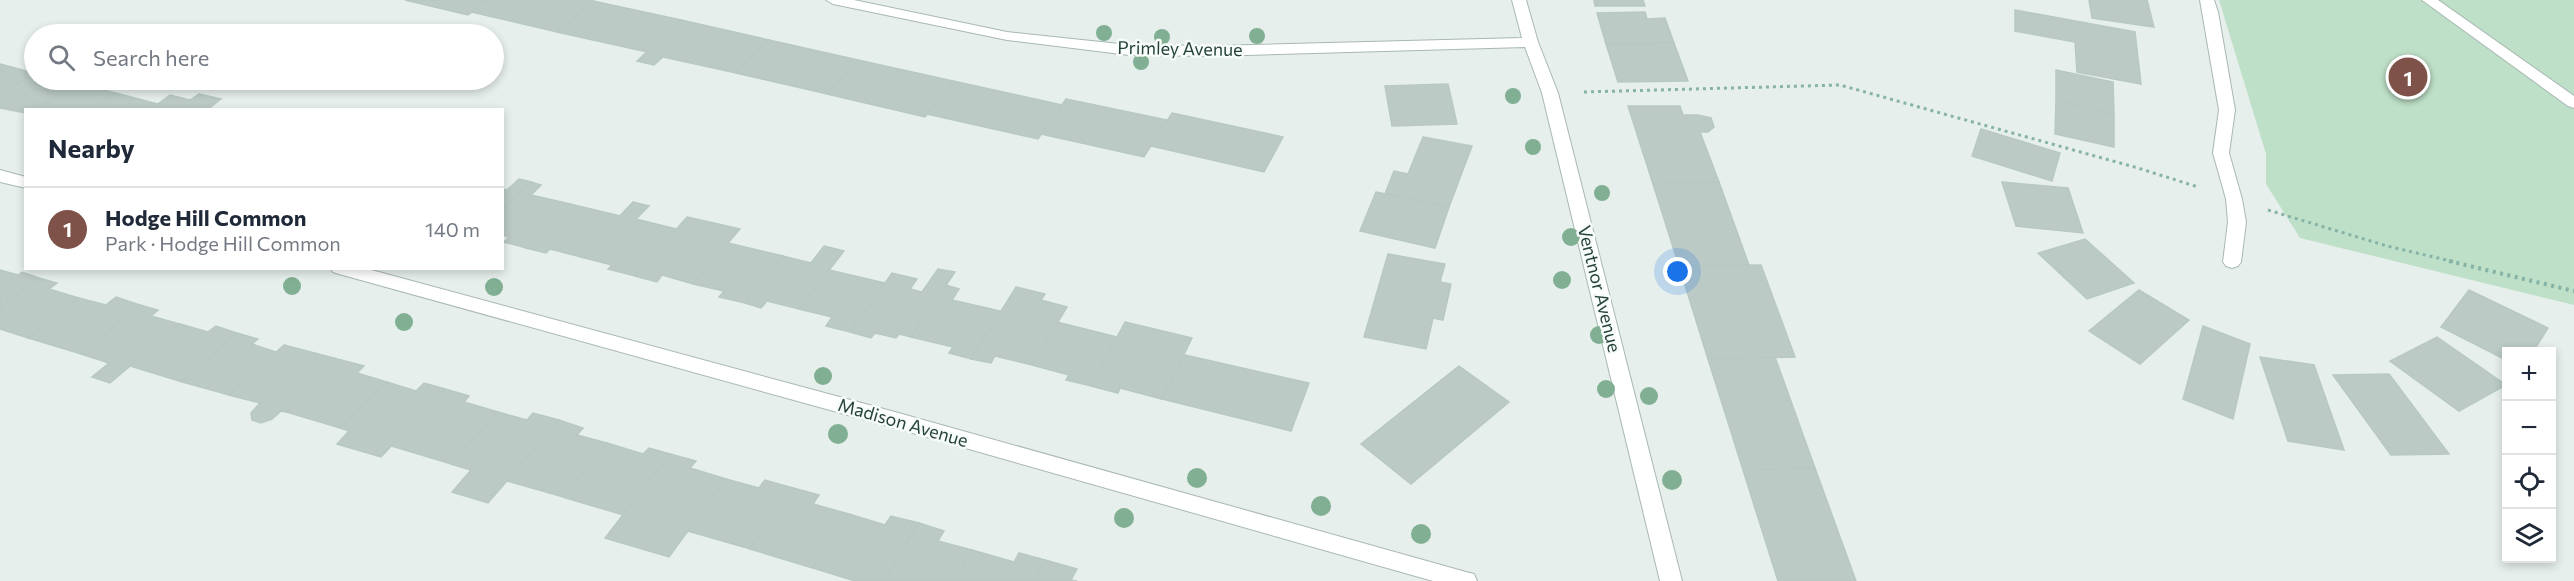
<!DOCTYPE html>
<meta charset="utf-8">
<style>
body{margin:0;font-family:Commissioner,sans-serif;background:#f6f6f7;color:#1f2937}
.controls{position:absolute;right:18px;bottom:18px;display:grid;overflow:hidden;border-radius:0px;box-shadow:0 3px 9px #0003}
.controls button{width:54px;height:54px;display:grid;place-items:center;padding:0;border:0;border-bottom:2px solid #e0e1e3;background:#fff;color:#1f2937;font:30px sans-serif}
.you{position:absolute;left:1678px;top:272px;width:21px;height:21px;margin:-15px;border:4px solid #fff;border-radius:50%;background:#1a73e8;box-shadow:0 0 0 9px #1a73e833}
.badge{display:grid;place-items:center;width:39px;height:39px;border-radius:50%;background:#7f5249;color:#fff;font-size:20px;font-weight:700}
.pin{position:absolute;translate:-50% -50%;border:3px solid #fff;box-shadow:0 2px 6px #0006}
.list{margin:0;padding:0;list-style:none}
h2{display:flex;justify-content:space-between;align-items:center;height:78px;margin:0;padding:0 24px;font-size:26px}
h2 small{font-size:20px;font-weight:400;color:#747a83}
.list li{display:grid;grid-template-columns:39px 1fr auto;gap:18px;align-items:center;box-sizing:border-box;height:84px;padding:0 24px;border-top:2px solid #e0e1e3}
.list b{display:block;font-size:22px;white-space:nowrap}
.list p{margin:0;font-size:20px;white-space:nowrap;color:#747a83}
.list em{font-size:20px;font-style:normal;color:#747a83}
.icon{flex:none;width:33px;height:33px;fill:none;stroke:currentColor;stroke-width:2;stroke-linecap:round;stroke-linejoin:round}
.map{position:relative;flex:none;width:2574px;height:581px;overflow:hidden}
.search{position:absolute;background:#fff;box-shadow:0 3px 9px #0003;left:24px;top:24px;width:480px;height:66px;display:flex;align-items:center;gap:15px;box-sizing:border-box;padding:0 21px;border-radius:33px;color:#747a83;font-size:22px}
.panel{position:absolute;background:#fff;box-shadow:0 3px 9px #0003;left:24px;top:108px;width:480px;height:162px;border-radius:0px}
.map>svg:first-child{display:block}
.green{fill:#bfe0c8}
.building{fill:#bbcac4;stroke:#b8c9c2;stroke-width:1.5}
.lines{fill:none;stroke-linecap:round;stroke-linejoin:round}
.lane-casing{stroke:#a8b8b2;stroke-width:2}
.street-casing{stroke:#a8b8b2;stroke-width:2}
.path-far1{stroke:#86b3a5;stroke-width:3;stroke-dasharray:3 4;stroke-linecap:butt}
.path{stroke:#86b3a5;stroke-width:4;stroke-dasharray:3 4.5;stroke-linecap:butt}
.lane{fill:#fff;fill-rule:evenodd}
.street{fill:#fff;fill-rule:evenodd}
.tree{fill:#80af93}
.labels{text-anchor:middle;stroke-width:5;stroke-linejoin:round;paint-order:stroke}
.street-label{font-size:18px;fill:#24423a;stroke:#f7fbf9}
</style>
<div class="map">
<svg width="2574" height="581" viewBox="0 0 2574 581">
<rect width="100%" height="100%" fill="#e6efeb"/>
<!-- green -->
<path class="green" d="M2219 0H2574V305L2300 238 2266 184V154Z"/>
<!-- building -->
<g class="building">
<path d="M405 0H487L468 15Z"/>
<path d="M487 0H587L593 1 557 32 471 12Z"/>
<path d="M1594 0H1643L1645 6H1595Z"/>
<path d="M2089 0H2147L2154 27 2092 18Z"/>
<path d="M593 1 681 20 647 52 557 32Z"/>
<path d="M2015 10 2135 32 2141 84 2077 72 2075 42 2015 31Z"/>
<path d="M1645 12 1647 19 1665 18 1674 43 1606 44 1597 13Z"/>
<path d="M681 20 769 40 736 73 663 57 654 65 637 61Z"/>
<path d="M769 40 858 60 827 94 736 73Z"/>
<path d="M1674 43 1688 81 1618 82 1606 44Z"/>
<path d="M858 60 953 81 925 117 827 94Z"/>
<path d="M0 64 34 73 0 95Z"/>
<path d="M2056 70 2113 82 2114 114 2056 101Z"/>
<path d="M34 73V80H62L76 83 37 110H26V113L0 108V95Z"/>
<path d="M953 81 1062 105 1038 139 927 114Z"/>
<path d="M76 83 116 93 92 110H37Z"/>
<path d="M1448 84 1457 124 1392 126 1385 86Z"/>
<path d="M116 93 158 104 150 110H92Z"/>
<path d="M199 94 221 99 207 110H150L170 95 190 100Z"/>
<path d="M1066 99 1167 120 1144 157 1041 134Z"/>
<path d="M2056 101 2114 114V147L2055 134Z"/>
<path d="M1628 106H1680L1683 115H1698L1711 118 1714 127 1708 132H1700L1719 182 1653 184Z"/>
<path d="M1172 113 1283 137 1264 172 1151 146Z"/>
<path d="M1981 129 2060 153 2052 181 1972 156Z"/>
<path d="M1423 137 1472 146 1449 207 1385 194 1394 171 1408 174Z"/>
<path d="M519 179 531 182 502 210V189L507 190Z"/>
<path d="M531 182 541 185 531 195 570 204 526 248 504 242 509 237 502 235V210Z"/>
<path d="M1719 182 1749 265 1679 266 1653 184Z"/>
<path d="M2002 182 2068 188 2083 233 2016 226Z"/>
<path d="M1376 192 1449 207 1435 248 1360 231Z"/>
<path d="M633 202 649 206 636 219 676 229 635 276 608 269 612 265 581 257Z"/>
<path d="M570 204 620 216 581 257 550 249 546 253 526 248Z"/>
<path d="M687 217 740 229 693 284 662 275 657 282 635 276Z"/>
<path d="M2085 239 2134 283 2087 299 2038 253Z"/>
<path d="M728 243 783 256 745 303 719 297 724 291 693 284Z"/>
<path d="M824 246 844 251 799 309 767 301 761 308 745 303 783 256 811 263Z"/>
<path d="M1388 254 1445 264 1440 282 1451 284 1443 320 1433 318 1426 349 1364 337Z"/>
<path d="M1761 265 1795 357 1708 359 1679 266Z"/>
<path d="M938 269 955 272 911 337 899 334 896 338 875 333 871 338 850 332 892 273 917 279 910 289 922 292Z"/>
<path d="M0 270 18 275 22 272 39 278 0 308Z"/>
<path d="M829 270 885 283 850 332 826 326 832 317 799 309Z"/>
<path d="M39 278 57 283 49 289 79 298 28 338 0 329V308Z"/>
<path d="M946 285 959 289 952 300 1000 311 971 359 949 353 953 347 911 337Z"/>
<path d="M1016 287 1045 294 1041 300 1067 307 1032 365 995 356 991 363 971 359Z"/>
<path d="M2139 290 2189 320 2140 364 2089 331Z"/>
<path d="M2469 290 2548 328 2533 352H2506V360L2441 327Z"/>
<path d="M116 297 140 305 81 354 28 338 79 298 106 305Z"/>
<path d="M140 305 158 310 151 316 180 324 110 383 92 377 109 363 81 354Z"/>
<path d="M1057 322 1117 337 1091 386 1066 380 1069 375 1032 365Z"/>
<path d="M1125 322 1192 338 1162 399 1120 388 1118 393 1091 386Z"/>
<path d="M180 324 208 332 216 326 237 333 182 382 130 366Z"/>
<path d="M2203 326 2250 344 2233 419 2183 399Z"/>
<path d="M237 333 258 339 252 344 276 352 229 395 182 382Z"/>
<path d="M2437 337 2506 385 2459 411 2390 361Z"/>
<path d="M284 345 341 360 286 412 281 411 272 419 261 423 252 420 251 413 260 403 229 395Z"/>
<path d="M1185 355 1309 383 1291 431 1162 399Z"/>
<path d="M1775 357 1815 468 1743 470 1708 359Z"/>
<path d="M2260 357 2314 365 2344 450 2288 441Z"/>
<path d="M341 360 364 366 357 373 387 382 340 428 286 412Z"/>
<path d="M1459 366 1509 402 1411 484 1361 444Z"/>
<path d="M2389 374 2449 454 2391 455 2333 375Z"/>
<path d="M387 382 416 391 424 383 445 389 381 457 337 444 349 431 340 428Z"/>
<path d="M445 389 469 396 464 402 498 412 451 464 391 446Z"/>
<path d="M498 412 527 420 533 413 559 420 488 503 452 492 471 470 451 464Z"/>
<path d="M559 420 583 428 577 435 607 443 563 497 507 481Z"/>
<path d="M607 443 643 454 649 448 670 454 623 515 563 497Z"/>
<path d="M670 454 696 461 690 468 726 479 669 557 605 538Z"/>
<path d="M1815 468 1856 581H1778L1743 470Z"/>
<path d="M726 479 759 488 765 480 793 488 750 549 688 531Z"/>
<path d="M793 488 819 495 813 504 849 514 813 568 750 549Z"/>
<path d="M849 514 885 525 891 516 919 523 884 581H855L813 568Z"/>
<path d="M919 523 944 531 938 541 972 550 955 581H884Z"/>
<path d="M972 550 1014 562 1019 553 1045 560 1034 581H955Z"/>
<path d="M1045 560 1077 569 1071 580 1077 581H1034Z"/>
</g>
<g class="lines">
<defs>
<path id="lane" d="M2221 148 2227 149 2229 153 2242 199 2246 222 2241 262 2238 266 2232 268 2226 266 2223 262 2228 222 2226 199 2213 153 2215 149Z"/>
<g id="street">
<path d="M826 0H854L1007 32 1129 45 1212 46 1522 38 1512 0H1526L1538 42 1558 93 1682 581H1660L1542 93 1525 47 1212 56 1129 55 1007 40 833 4Z"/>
<path d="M2200 0H2214L2218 12 2235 110 2229 153 2227 157H2215L2213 153 2219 110Z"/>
<path d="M2422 0H2438L2574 96V108L2568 106Z"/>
<path d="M0 170 26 177V188L0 182Z"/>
<path d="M330 268H364L895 412 1466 572 1474 574 1477 581H1433L895 428 339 274 333 272Z"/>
</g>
</defs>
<!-- lane casing -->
<use href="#lane" class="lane-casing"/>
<!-- street casing -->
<use href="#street" class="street-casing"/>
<!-- path-far1 -->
<g class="path-far1">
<path d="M1584 92 1840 85 2138 168 2198 187"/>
<path d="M2268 210 2387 246 2455 262"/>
</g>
<!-- path -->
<path class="path" d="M2449 261 2574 291"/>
<!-- lane -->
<use href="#lane" class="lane"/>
<!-- street -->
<use href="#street" class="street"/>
</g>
<!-- trees -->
<g class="tree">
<circle cx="1104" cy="33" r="8"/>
<circle cx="1257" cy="36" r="8"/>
<circle cx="1162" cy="37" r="8"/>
<circle cx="1141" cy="62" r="8"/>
<circle cx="1513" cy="96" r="8"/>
<circle cx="1533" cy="147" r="8"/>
<circle cx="1602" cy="193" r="8"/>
<circle cx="1571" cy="237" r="9"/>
<circle cx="1562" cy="280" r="9"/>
<circle cx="292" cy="286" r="9"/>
<circle cx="494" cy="287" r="9"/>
<circle cx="404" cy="322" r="9"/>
<circle cx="1599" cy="335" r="9"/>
<circle cx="823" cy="376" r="9"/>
<circle cx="1606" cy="389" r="9"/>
<circle cx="1649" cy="396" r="9"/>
<circle cx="838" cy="434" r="10"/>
<circle cx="1197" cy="478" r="10"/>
<circle cx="1672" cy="480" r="10"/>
<circle cx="1321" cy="506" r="10"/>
<circle cx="1124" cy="518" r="10"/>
<circle cx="1421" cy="534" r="10"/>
</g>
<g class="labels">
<!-- street labels -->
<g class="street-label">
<text transform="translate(1180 49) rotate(1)" y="6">Primley Avenue</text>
<text transform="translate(1599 289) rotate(76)" y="6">Ventnor Avenue</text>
<text transform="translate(903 423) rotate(16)" y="6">Madison Avenue</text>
</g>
</g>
</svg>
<div class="controls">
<button>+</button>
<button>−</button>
<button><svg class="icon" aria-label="locate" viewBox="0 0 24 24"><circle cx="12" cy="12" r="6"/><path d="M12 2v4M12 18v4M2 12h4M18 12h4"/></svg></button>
<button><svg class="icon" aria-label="layers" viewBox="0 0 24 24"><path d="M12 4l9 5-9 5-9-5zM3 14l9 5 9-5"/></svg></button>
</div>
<div class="you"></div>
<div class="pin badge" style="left:2408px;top:77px">1</div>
<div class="search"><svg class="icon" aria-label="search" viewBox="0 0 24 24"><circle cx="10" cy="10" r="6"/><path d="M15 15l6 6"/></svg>Search here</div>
<section class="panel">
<h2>Nearby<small></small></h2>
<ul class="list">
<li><span class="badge">1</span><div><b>Hodge Hill Common</b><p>Park · Hodge Hill Common</p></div><em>140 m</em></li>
</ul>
</section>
</div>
